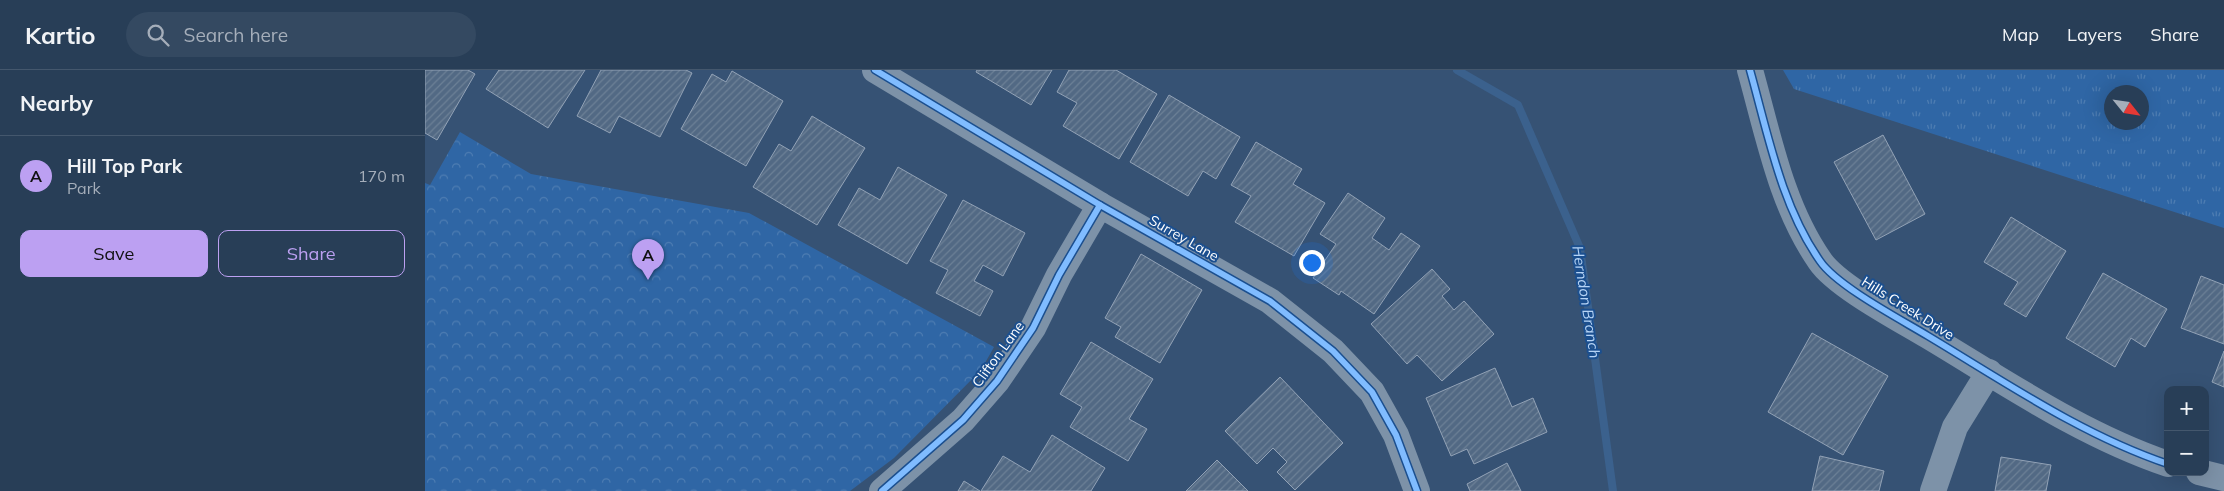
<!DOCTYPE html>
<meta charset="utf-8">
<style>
body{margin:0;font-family:Mulish,sans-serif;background:#344961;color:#f1f3f6}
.controls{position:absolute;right:15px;bottom:15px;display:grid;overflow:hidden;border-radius:10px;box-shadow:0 5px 20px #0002}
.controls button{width:45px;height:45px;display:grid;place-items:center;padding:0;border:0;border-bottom:1px solid #44576d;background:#283e57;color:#f1f3f6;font:25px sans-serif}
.compass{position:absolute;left:1679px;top:15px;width:45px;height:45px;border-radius:50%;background:#283e57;box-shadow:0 5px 20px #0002;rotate:120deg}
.you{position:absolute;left:886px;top:192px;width:18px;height:18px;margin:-12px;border:4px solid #fff;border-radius:50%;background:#1a73e8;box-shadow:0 0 0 8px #1a73e833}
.badge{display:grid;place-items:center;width:32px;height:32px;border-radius:50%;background:#bca0f2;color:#111;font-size:16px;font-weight:700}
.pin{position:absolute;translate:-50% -41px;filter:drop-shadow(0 1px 2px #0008)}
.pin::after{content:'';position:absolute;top:26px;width:18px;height:15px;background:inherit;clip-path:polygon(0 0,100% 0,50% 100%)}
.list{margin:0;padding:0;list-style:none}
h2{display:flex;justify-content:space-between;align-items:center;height:65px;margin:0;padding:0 20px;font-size:21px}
h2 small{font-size:16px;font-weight:400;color:#a5aeba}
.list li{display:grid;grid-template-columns:32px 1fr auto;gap:15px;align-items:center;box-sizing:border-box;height:80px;padding:0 20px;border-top:1px solid #44576d}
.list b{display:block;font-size:19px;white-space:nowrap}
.list p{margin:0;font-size:16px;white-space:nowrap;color:#a5aeba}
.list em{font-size:16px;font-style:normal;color:#a5aeba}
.actions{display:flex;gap:10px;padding:15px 20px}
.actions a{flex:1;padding:11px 0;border:1px solid #bca0f2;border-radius:10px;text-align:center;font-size:18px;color:#bca0f2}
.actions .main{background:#bca0f2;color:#111}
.icon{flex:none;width:28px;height:28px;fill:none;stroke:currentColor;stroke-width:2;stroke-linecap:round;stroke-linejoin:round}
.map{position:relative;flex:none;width:1799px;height:421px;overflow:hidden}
header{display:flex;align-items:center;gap:30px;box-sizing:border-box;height:70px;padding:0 25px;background:#283e57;border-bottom:1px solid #44576d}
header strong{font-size:24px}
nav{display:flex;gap:28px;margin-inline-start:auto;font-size:18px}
.search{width:350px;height:45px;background:#344961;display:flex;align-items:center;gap:12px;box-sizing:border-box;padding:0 18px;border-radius:28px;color:#a5aeba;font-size:19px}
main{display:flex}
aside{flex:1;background:#283e57}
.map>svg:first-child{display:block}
.grass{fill:url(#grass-tufts);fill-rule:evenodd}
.forest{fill:url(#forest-crowns)}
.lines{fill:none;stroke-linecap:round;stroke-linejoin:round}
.stream{stroke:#3b618d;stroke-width:8}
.building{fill:url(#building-hatch);stroke:#92a2b6}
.street{stroke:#7d92a8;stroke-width:26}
.cycleway-casing{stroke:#1b4f8f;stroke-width:9}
.cycleway{stroke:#80bcff;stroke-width:6}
.labels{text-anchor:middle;stroke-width:4;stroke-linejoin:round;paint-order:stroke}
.street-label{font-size:14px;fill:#fff;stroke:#1b4f8f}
.water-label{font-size:15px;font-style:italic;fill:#b5d3f5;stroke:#1b4f8f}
</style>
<header>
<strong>Kartio</strong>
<div class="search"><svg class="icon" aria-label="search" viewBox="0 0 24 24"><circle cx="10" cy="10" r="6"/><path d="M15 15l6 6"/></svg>Search here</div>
<nav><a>Map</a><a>Layers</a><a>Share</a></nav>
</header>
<main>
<aside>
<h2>Nearby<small></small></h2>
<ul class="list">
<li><span class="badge">A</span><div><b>Hill Top Park</b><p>Park</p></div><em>170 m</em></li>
</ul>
<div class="actions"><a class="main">Save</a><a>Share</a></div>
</aside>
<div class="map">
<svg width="1799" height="421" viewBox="0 0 1799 421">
<defs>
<pattern id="grass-tufts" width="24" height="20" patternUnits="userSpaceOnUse" patternTransform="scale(1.25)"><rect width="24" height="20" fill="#2f66a5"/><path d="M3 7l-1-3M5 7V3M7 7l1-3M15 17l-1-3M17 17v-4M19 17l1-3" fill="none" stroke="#4e7db2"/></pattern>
<pattern id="forest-crowns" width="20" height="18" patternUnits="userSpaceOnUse" patternTransform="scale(1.25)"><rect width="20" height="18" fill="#2f66a5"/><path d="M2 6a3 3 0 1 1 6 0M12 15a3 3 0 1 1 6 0" fill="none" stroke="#4e7db2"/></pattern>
<pattern id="building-hatch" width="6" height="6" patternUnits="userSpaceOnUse" patternTransform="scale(1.25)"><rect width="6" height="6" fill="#526984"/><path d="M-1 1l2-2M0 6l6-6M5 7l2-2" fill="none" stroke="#6c8096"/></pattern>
</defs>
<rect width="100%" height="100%" fill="#365274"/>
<!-- grass -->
<path class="grass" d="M1358 0H1799V158L1369 19ZM1686 22H1716V52H1686Z"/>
<!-- forest -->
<path class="forest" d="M35 62 106 104 324 143 569 277 556 300 469 388 425 421H0V113L5 115Z"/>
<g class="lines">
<!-- stream -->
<path class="stream" d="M1032 0 1093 35 1155 178 1188 421"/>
</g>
<!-- building -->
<g class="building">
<path d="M0 0H43L50 4 12 70 0 63Z"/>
<path d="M74 0H160L123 58 61 19Z"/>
<path d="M176 0H261L267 3 235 67 194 46 185 63 152 46Z"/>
<path d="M552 0H627L606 35 551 2Z"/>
<path d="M644 0H691L732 24 694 89 638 56 652 33 632 22Z"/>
<path d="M307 1 358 31 321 96 256 59 287 4 301 12Z"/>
<path d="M744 25 815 67 791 109 778 101 763 126 705 92Z"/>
<path d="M387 46 440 78 392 155 328 117 354 74 366 81Z"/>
<path d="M1458 65 1500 144 1451 170 1409 92Z"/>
<path d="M831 72 877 99 868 114 900 133 869 186 810 152 826 126 806 115Z"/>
<path d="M473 97 522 125 482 194 413 155 434 118 455 130Z"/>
<path d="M923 123 960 148 947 168 964 180 976 163 995 176 949 244 916 221 914 225 888 208 911 174 895 164Z"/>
<path d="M538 130 600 163 578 206 558 195 549 211 568 221 555 246 511 223 523 200 505 191Z"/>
<path d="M1586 147 1641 181 1601 247 1579 234 1593 212 1559 192Z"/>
<path d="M716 184 777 220 735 293 690 267 696 257 680 248Z"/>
<path d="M1007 199 1025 219 1017 226 1029 240 1039 231 1069 264 1017 311 992 285 982 294 946 254Z"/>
<path d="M1678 203 1742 239 1720 277 1706 268 1690 297 1641 268Z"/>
<path d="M1776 206 1799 215V274L1756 258Z"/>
<path d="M1387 263 1463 306 1418 385 1343 342Z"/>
<path d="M666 272 728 309 704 349 722 359 703 391 645 357 657 337 635 324Z"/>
<path d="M1799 281V317L1787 312Z"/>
<path d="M1070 298 1087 337 1108 328 1122 362 1049 394 1042 379 1026 386 1001 328Z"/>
<path d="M855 307 918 373 870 420 852 402 862 392 848 378 832 394 800 361Z"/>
<path d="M627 365 680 398 666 421H556L578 386 605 402Z"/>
<path d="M1395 386 1459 401 1454 421H1387Z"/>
<path d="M1576 387 1626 395 1621 421H1570Z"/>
<path d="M792 390 823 421H761Z"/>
<path d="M1082 393 1096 421H1045L1042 414Z"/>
<path d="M539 411 555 421H533Z"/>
</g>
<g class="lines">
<!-- street -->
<g class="street">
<path d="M450 0 675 135 845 231 908 281 947 322 971 365 992 421"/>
<path d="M1325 0C1343 64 1356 135 1395 191 1412 216 1475 249 1503 266 1580 312 1657 365 1743 394"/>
<path d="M1774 402 1799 408"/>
<path d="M457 421 538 350 572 311 608 258 634 205 675 135"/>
<path d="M1508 421 1530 357 1564 302"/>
</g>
<defs>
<g id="cycleway">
<path d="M450 0 675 135 845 231 908 281 947 322 971 365 992 421"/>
<path d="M1325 0C1343 64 1356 135 1395 191 1412 216 1475 249 1503 266 1580 312 1657 365 1743 394"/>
<path d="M457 421 538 350 572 311 608 258 634 205 675 135"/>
</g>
</defs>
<!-- cycleway casing -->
<use href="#cycleway" class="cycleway-casing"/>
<!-- cycleway -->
<use href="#cycleway" class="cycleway"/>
</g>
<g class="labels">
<!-- street labels -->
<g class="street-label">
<text transform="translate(759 168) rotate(30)" y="5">Surrey Lane</text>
<text transform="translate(1483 238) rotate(32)" y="5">Hills Creek Drive</text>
<text transform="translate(573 284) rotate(-54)" y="5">Clifton Lane</text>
</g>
<!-- water labels -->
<g class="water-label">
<text transform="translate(1161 232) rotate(81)" y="5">Herndon Branch</text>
</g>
</g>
</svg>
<div class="controls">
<button>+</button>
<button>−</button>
</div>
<svg class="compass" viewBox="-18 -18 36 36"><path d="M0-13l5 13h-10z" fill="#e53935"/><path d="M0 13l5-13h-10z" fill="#a5aeba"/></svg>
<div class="you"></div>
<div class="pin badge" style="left:223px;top:210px">A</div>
</div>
</main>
